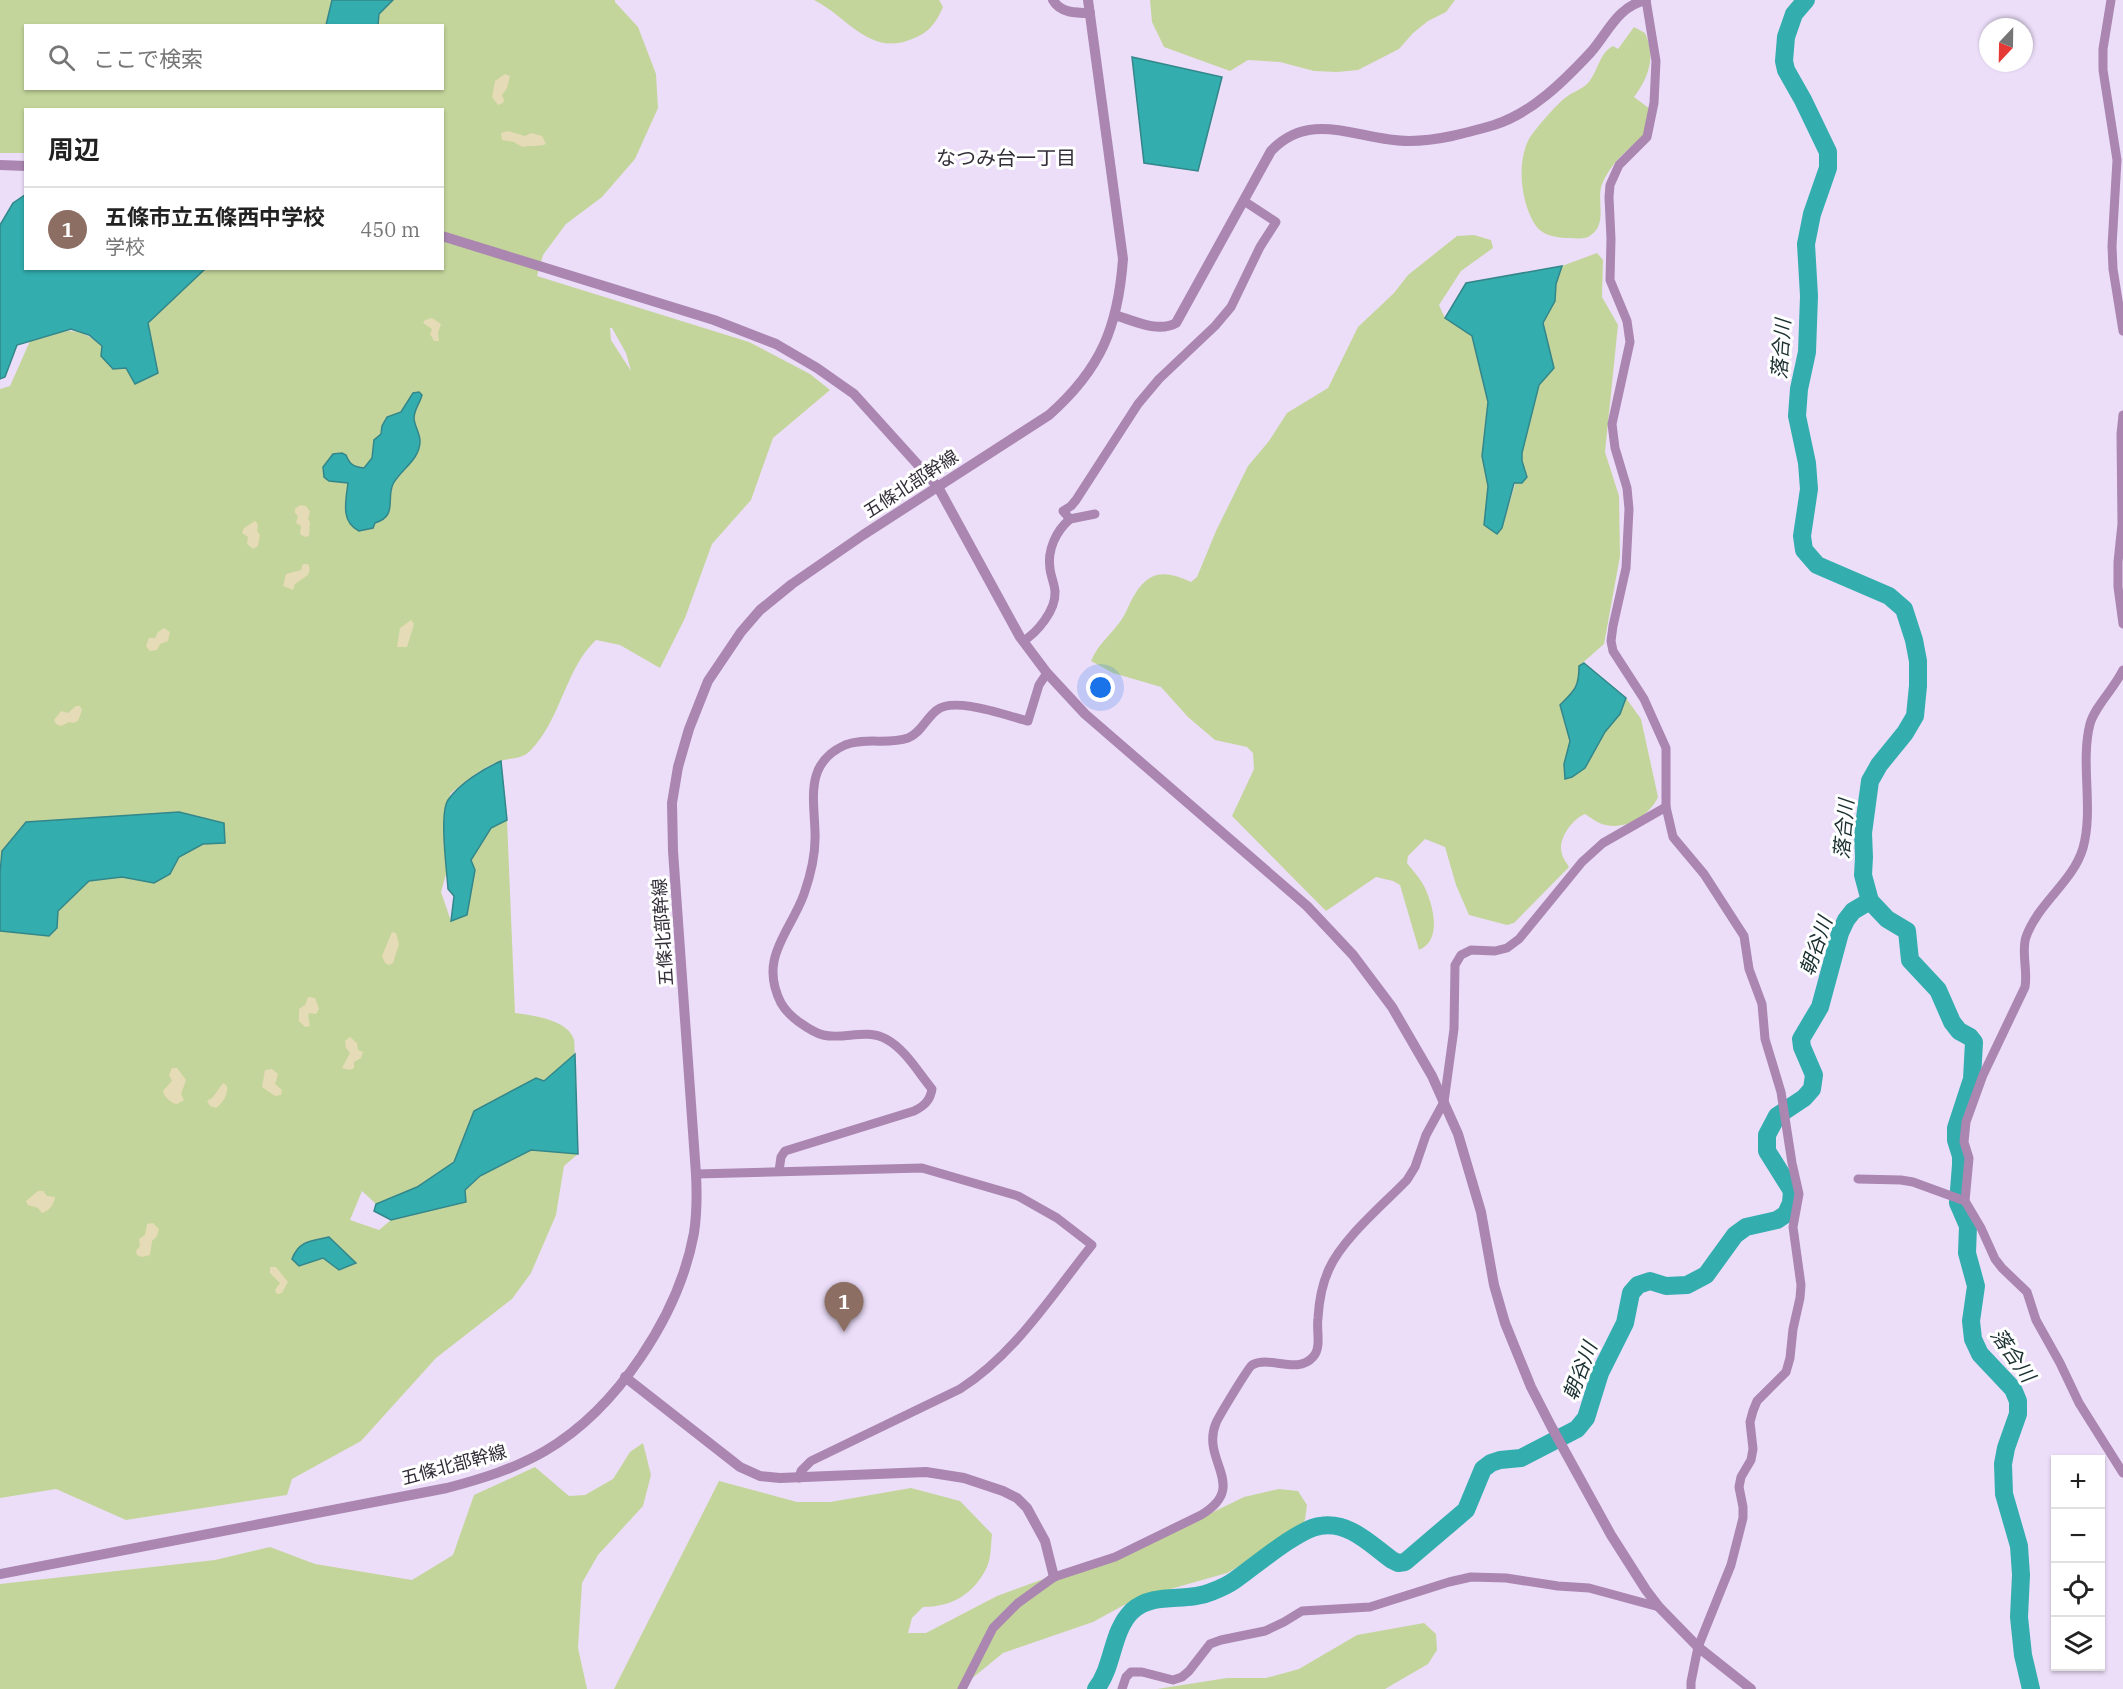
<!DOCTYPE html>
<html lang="ja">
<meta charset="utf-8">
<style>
body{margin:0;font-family:"IBM Plex Serif","Noto Sans JP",serif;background:#f6f6f6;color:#222}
.controls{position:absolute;right:18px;bottom:18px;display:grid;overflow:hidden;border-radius:0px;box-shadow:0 2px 4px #0004}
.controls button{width:54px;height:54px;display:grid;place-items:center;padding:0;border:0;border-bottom:2px solid #e0e0e0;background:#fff;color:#222;font:30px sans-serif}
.compass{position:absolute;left:1979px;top:18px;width:54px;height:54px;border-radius:50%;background:#fff;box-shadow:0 2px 4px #0004;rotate:202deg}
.you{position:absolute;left:1101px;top:688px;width:21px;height:21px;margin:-15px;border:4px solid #fff;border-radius:50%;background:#1a73e8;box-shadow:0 0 0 9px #1a73e833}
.badge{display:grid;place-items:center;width:39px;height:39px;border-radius:50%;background:#206c6a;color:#fff;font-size:20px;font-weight:700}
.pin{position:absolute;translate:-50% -50px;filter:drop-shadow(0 2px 3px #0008)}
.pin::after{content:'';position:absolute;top:32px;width:21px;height:18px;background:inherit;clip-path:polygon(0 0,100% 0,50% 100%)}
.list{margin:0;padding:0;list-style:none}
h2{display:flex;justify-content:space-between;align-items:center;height:78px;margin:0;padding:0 24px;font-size:26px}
h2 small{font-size:20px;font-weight:400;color:#767676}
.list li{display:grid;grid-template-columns:39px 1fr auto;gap:18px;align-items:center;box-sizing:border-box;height:84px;padding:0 24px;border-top:2px solid #e0e0e0}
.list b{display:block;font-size:22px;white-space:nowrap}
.list p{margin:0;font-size:20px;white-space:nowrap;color:#767676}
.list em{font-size:20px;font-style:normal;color:#767676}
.icon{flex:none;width:33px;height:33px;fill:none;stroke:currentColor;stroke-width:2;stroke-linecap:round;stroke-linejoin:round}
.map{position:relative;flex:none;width:2123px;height:1689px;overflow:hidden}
.search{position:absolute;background:#fff;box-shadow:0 2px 4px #0004;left:24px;top:24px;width:420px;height:66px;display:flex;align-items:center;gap:15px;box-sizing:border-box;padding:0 21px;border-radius:0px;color:#767676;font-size:22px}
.panel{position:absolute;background:#fff;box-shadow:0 2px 4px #0004;left:24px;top:108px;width:420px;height:162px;border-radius:0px}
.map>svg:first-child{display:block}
.green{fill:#c4d59b;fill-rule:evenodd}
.sand{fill:#e5dbb6}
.water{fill:#33adae;stroke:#33878a;stroke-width:1.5}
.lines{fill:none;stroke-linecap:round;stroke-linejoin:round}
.river{stroke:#33adae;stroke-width:18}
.minor{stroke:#aa86b1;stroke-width:9}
.tertiary{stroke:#aa86b1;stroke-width:10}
.labels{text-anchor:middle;stroke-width:6;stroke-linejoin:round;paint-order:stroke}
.street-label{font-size:18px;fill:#322d37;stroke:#fff}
.neighbourhood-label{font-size:20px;fill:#322d37;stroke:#fff}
.water-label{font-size:20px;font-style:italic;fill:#1a2f2f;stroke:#fff}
</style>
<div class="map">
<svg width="2123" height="1689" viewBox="0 0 2123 1689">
<rect width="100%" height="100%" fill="#ecdef9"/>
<!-- green -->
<g class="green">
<path d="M0 0H615V2L638 27 656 74 658 108 635 159 602 197 566 224 543 255 537 276 749 342 810 374 830 390 773 438 751 500 712 544 685 618 660 668 620 645 596 640C565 669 561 720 530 751 522 759 511 758 500 761 481 768 466 781 450 794L453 849 441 892 451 921 467 915 475 870 471 860 491 828 507 820 515 1013C532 1015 569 1020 574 1040 575 1044 574 1050 575 1054L544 1082 474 1111 454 1162 417 1187 376 1204 362 1191 350 1220 379 1230 391 1220 465 1202V1190L480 1176 531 1150 578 1154 564 1166 556 1215 531 1273 512 1299 436 1358 361 1441 292 1479 287 1495 126 1520 56 1489 0 1498V389L10 386 30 341C62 332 73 322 102 346L148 323 205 269 442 268V110H26L25 153H0ZM26 26H442V88H26ZM610 328H612L626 353 631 371 611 340Z"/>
<path d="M814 0H939L943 7C936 23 929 33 912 39 869 57 847 16 814 0Z"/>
<path d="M1150 0H1455L1446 12 1428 21 1413 33 1399 49 1358 70 1337 72 1314 71 1280 62 1248 60 1230 71 1164 47 1152 22Z"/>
<path d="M1634 27 1645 33C1656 57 1649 77 1634 97L1650 109 1644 137C1626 150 1611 163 1602 184 1596 200 1608 223 1591 235 1585 240 1576 238 1569 238 1558 238 1543 236 1536 226 1521 204 1516 163 1529 139 1534 130 1557 104 1565 98 1572 92 1581 90 1588 83 1598 72 1599 53 1613 46L1618 49Z"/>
<path d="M1474 235 1491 240 1493 248 1461 271 1439 305 1445 318 1472 335 1488 402 1482 456 1488 486 1484 525 1496 534 1502 528 1522 461V453L1539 385 1554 368 1543 323 1554 301 1556 284 1562 266 1597 253 1603 260 1602 297 1618 325 1605 452 1619 496 1620 556 1604 644 1579 666C1579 688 1574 691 1560 706L1570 742 1564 764 1585 768 1605 732 1620 714 1626 698 1641 719 1658 797C1650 815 1626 830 1606 825 1599 824 1591 818 1585 814 1572 819 1557 840 1562 854 1563 859 1567 863 1569 867L1514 923 1507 925 1469 915 1456 885 1445 847 1425 839 1408 856 1407 863C1413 871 1420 878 1424 886 1433 904 1443 940 1419 950L1400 885 1393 881 1376 877 1326 911 1232 816 1254 769 1253 753 1247 747 1215 740 1188 717 1161 687 1113 673 1091 661C1099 643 1108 638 1119 623 1126 615 1129 603 1135 594 1150 569 1167 571 1191 582L1197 577 1216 531 1248 466 1269 441 1287 413 1328 388 1358 327 1394 293 1408 275 1457 236Z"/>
<path d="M643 1443 651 1475 643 1506 598 1555 582 1583 578 1648 587 1689H0V1584L215 1560 270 1547 315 1564 412 1580 453 1555 474 1495 535 1467 569 1496 585 1495 613 1479 630 1452Z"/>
<path d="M719 1481 797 1502H830L911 1488 960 1501 992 1534C991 1544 991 1558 987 1567 974 1594 952 1607 923 1607L912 1618 908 1633H926L997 1596 1170 1533 1244 1497 1279 1489 1298 1491 1307 1505 1305 1520 1296 1533 1227 1573 1135 1599 1093 1622 1003 1653 959 1689H614Z"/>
<path d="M1424 1623 1436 1634 1437 1650 1428 1664 1385 1689H1157L1227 1678H1266L1299 1669 1357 1635Z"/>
</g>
<!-- sand -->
<g class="sand">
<path d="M505 74 510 76 507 88 502 95 504 100 503 103 498 105 492 97 495 81Z"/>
<path d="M508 131 525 136 531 133 542 136 546 144C539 147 530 145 522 147L514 142 502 140 501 133Z"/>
<path d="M432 318 441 324 438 333 439 341H434L430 334 432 329 423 323 425 320Z"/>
<path d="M300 505 306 506 310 512 308 519 310 522 309 536 305 537 300 534 301 526 296 523 298 516 295 513V509Z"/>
<path d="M255 521 258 524 257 531 260 535 258 546 253 549 247 544 248 537 242 533 244 528Z"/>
<path d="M303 564H308L310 569 308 575 295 584 293 590 283 586 286 574 301 570Z"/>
<path d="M411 620 414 624 407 647H397L400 628Z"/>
<path d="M164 628 170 632 168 641 160 644 157 650 150 651 146 646 149 638H155L158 632Z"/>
<path d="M76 706H80L82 710 78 721 73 723 69 722 61 726 56 724 54 720 61 711 68 713Z"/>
<path d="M392 932 396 933 399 944 393 963 389 965 385 963 382 956Z"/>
<path d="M308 997 315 998 319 1009 316 1014 310 1013 308 1015 310 1026 305 1027 299 1021V1009L305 1005Z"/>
<path d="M350 1037 357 1043 358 1050 363 1052 361 1058 354 1062V1068L350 1070 342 1068 350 1053 346 1048 345 1041Z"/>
<path d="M172 1068H177L186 1080 181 1094 184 1100 177 1104C171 1103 164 1097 163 1091L172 1081 169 1075Z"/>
<path d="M272 1069 278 1074 275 1084 282 1090 281 1095 275 1096 262 1087 265 1070Z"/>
<path d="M223 1083 227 1086C228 1094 223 1103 216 1108L210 1106 207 1101 213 1097Z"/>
<path d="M38 1191H43L47 1196 55 1197C54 1205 49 1211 42 1213L38 1208 28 1205 26 1201Z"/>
<path d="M153 1223 159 1229 157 1236 152 1241 150 1255 142 1257 137 1255 136 1251 140 1246 139 1239 145 1235 147 1224Z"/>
<path d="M270 1267H276L288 1282 282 1293 277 1294 275 1290 280 1283 270 1273Z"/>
</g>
<!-- water -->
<g class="water">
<path d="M332 0H393L379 14 378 25H326Z"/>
<path d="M1132 57 1222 77 1198 171 1144 163Z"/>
<path d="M25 195 26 268 205 269 148 323 158 373 135 384 126 368 113 369 101 356 102 346 89 335 71 329 17 345 5 377 0 379V225L13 203Z"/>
<path d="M1562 266 1556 284 1555 301 1543 323 1554 368 1539 385 1522 453V461L1527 477 1522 483H1514L1502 528 1497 534 1484 525 1488 486 1482 456 1488 402 1472 336 1445 318 1466 283Z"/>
<path d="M419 392 422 395C420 403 414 410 414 418 414 425 420 433 420 441 420 460 401 469 393 484 386 499 398 516 375 523L373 528 359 531C340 522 346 500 348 483L329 481 324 477 323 467 333 454 342 453 346 455C350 465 354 467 364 468L372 458 374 440 381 434 382 426 387 417 401 412 413 393Z"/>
<path d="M1584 663 1626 698 1620 714 1605 732 1585 768 1572 777 1565 779 1564 764 1570 741 1560 705C1574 691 1579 688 1579 666Z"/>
<path d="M501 761 507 820 491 828 471 860 475 870 467 915 451 921 454 896 448 889C447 871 439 814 448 800 460 783 483 769 501 761Z"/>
<path d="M179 812 224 823 225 843 203 844 179 857 170 874 154 883 122 877 89 881 58 911 57 928 49 936 0 931V873L2 851 26 822Z"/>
<path d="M575 1054 578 1154 531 1150 480 1176 465 1190 466 1202 391 1220 374 1211 376 1204 417 1187 454 1162 474 1111 536 1078 544 1081Z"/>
<path d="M329 1237 356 1263 339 1270 323 1258 299 1266 292 1259C299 1240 312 1241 329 1237Z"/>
</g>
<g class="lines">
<!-- river -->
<g class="river">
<path d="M1806 0 1794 14 1786 37 1784 61 1786 70 1803 100 1828 152V168L1812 214 1806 244 1809 296 1807 352 1799 389 1797 416 1807 463 1809 489 1802 536 1804 550 1817 565 1889 596 1904 609 1914 640 1918 661V686L1915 716 1905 733 1879 765 1870 781 1863 833 1864 857 1863 875 1870 901 1887 919 1907 931 1910 960 1938 990 1952 1022 1959 1031 1970 1037 1974 1042 1972 1079 1956 1128V1140L1961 1156V1165L1958 1203 1968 1226 1967 1253 1976 1286 1971 1321 1973 1339 1980 1354 2013 1389 2018 1401V1414L2006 1448 2003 1464 2004 1494 2019 1546 2021 1575 2019 1617 2023 1655 2031 1689"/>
<path d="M1096 1689C1114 1666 1111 1632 1132 1611 1154 1591 1186 1603 1211 1592 1219 1589 1228 1585 1235 1580 1255 1566 1298 1529 1320 1526 1349 1521 1370 1544 1392 1560L1398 1563 1405 1562 1466 1510 1483 1469 1491 1463 1500 1460 1521 1458 1577 1429 1586 1418 1600 1373 1625 1323 1631 1293 1638 1285 1650 1281 1666 1286 1687 1285 1706 1275 1735 1235 1746 1227 1777 1220 1786 1214 1791 1203 1792 1191 1767 1151V1135L1777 1116 1804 1098 1812 1089 1814 1075 1802 1047 1801 1039 1820 1007 1840 933 1846 920 1853 911 1870 901"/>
</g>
<!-- minor -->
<g class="minor">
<path d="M1646 0 1656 61 1654 103 1647 137 1619 165 1610 185 1609 197 1611 239 1610 280 1627 321 1630 342 1612 424 1615 448 1627 488 1629 509 1626 568 1613 626 1611 641 1613 651 1644 699 1666 748V807L1673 837 1704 874 1744 936 1749 969 1762 1004 1765 1039 1781 1092 1792 1163 1799 1194 1793 1227 1801 1285 1800 1298 1793 1329 1790 1358 1786 1372 1757 1401 1753 1411 1750 1422 1753 1449 1751 1460 1741 1477 1739 1487 1743 1507V1518L1731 1565 1698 1647 1691 1682V1689"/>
<path d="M2111 0 2103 49V70L2117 160 2112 246 2113 269 2123 331"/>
<path d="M2123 415 2121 434 2122 524 2118 562V587L2123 624"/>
<path d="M1070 519 1063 511 1071 506 1076 500 1138 404 1159 379 1215 326 1231 307 1260 247 1276 222 1244 201"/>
<path d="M1023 641C1037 633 1056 610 1055 592 1055 585 1051 577 1050 569 1047 550 1056 531 1070 519L1095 514"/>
<path d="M2123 670C2114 689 2095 706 2090 724 2080 763 2094 808 2083 848 2073 882 2038 903 2026 937 2021 952 2028 970 2025 987L1983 1075 1966 1122 1964 1142 1969 1158 1965 1201 1981 1228 1995 1259 2002 1268 2027 1292 2036 1320 2060 1363 2079 1403 2123 1473"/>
<path d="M779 1171 781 1157 785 1151 914 1111C924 1106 930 1101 932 1089 918 1072 905 1049 886 1039 866 1028 844 1040 823 1035 815 1033 806 1027 799 1022 792 1017 785 1010 781 1003 758 958 790 933 804 894 811 874 816 853 815 832 814 797 805 763 845 745 865 737 888 745 908 738 921 733 926 718 937 710 954 696 1007 716 1028 721L1039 685 1047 673"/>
<path d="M696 1174 922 1168 1018 1196 1057 1218 1092 1245C1052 1295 1014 1355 960 1389L811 1461 801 1471 799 1478"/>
<path d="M1858 1179 1901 1180 1913 1182 1965 1201"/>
<path d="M962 1689 993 1628 1018 1603 1054 1577 1115 1557 1201 1515C1250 1486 1200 1461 1216 1423 1219 1416 1248 1368 1252 1365 1270 1355 1297 1375 1313 1357 1322 1348 1316 1329 1318 1318 1319 1301 1322 1284 1329 1269 1343 1238 1383 1205 1407 1180L1415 1167 1426 1135 1444 1102 1454 1029 1455 965 1461 955 1471 950 1495 951 1507 948 1519 939 1582 862 1603 843 1666 807"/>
<path d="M1122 1689 1126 1677 1131 1672H1142L1173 1680 1182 1677 1189 1671 1210 1644 1221 1640 1265 1631 1284 1622 1302 1611 1370 1607 1449 1582 1471 1577 1506 1578 1558 1586 1589 1588 1659 1607"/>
</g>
<!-- tertiary -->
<g class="tertiary">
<path d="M1053 0C1060 13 1076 13 1090 13"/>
<path d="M0 165 26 166"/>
<path d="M442 236 714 320 776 344 817 368 854 394 938 487 1020 637 1047 673 1085 714 1307 906 1353 955 1392 1007 1432 1076 1458 1134 1481 1212 1494 1285 1505 1323 1531 1387 1551 1426 1611 1535 1646 1590 1659 1607 1698 1647 1751 1689"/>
<path d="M1115 315C1134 321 1158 333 1176 323L1271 151C1311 108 1359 141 1409 141 1438 141 1466 133 1494 125 1532 113 1564 81 1591 52 1609 31 1617 7 1646 0"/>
<path d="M625 1377 740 1467 760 1476 780 1478 926 1472 964 1478 1003 1491 1017 1498 1027 1508 1045 1541 1054 1577"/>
<path d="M0 1574 447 1488C481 1479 514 1469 545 1451 617 1409 679 1315 694 1233 697 1213 697 1193 696 1174L673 851 672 803 678 767 689 729 708 681 741 632 760 610 792 584 863 535 1049 415C1101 369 1118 327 1123 259L1088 0"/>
</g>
</g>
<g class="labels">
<!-- street labels -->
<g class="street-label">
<text transform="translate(911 484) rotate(-33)" y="6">五條北部幹線</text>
<text transform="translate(663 932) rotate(-94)" y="6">五條北部幹線</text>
<text transform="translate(454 1465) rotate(-15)" y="6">五條北部幹線</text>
</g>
<!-- neighbourhood labels -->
<g class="neighbourhood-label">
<text x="1006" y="165">なつみ台一丁目</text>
</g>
<!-- water labels -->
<g class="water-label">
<text transform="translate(1781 349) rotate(-86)" y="7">落合川</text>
<text transform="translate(1844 829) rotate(-85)" y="7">落合川</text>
<text transform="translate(1816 946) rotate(-71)" y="7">朝谷川</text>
<text transform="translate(2013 1355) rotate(55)" y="7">落合川</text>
<text transform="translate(1580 1371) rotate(-69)" y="7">朝谷川</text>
</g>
</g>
</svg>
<div class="controls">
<button>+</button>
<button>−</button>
<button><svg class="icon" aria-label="locate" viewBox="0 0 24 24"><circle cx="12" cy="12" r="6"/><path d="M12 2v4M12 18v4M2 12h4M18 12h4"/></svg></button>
<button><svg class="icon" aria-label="layers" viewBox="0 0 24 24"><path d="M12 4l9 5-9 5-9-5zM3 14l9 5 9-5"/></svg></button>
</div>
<svg class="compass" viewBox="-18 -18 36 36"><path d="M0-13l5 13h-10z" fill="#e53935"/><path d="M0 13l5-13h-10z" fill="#767676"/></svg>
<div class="you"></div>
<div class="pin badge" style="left:844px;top:1332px;background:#8d6e63">1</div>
<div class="search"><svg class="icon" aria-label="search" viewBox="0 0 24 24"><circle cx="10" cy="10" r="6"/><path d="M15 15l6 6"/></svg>ここで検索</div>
<section class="panel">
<h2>周辺<small></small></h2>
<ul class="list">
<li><span class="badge" style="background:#8d6e63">1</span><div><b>五條市立五條西中学校</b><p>学校</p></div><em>450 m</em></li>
</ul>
</section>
</div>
